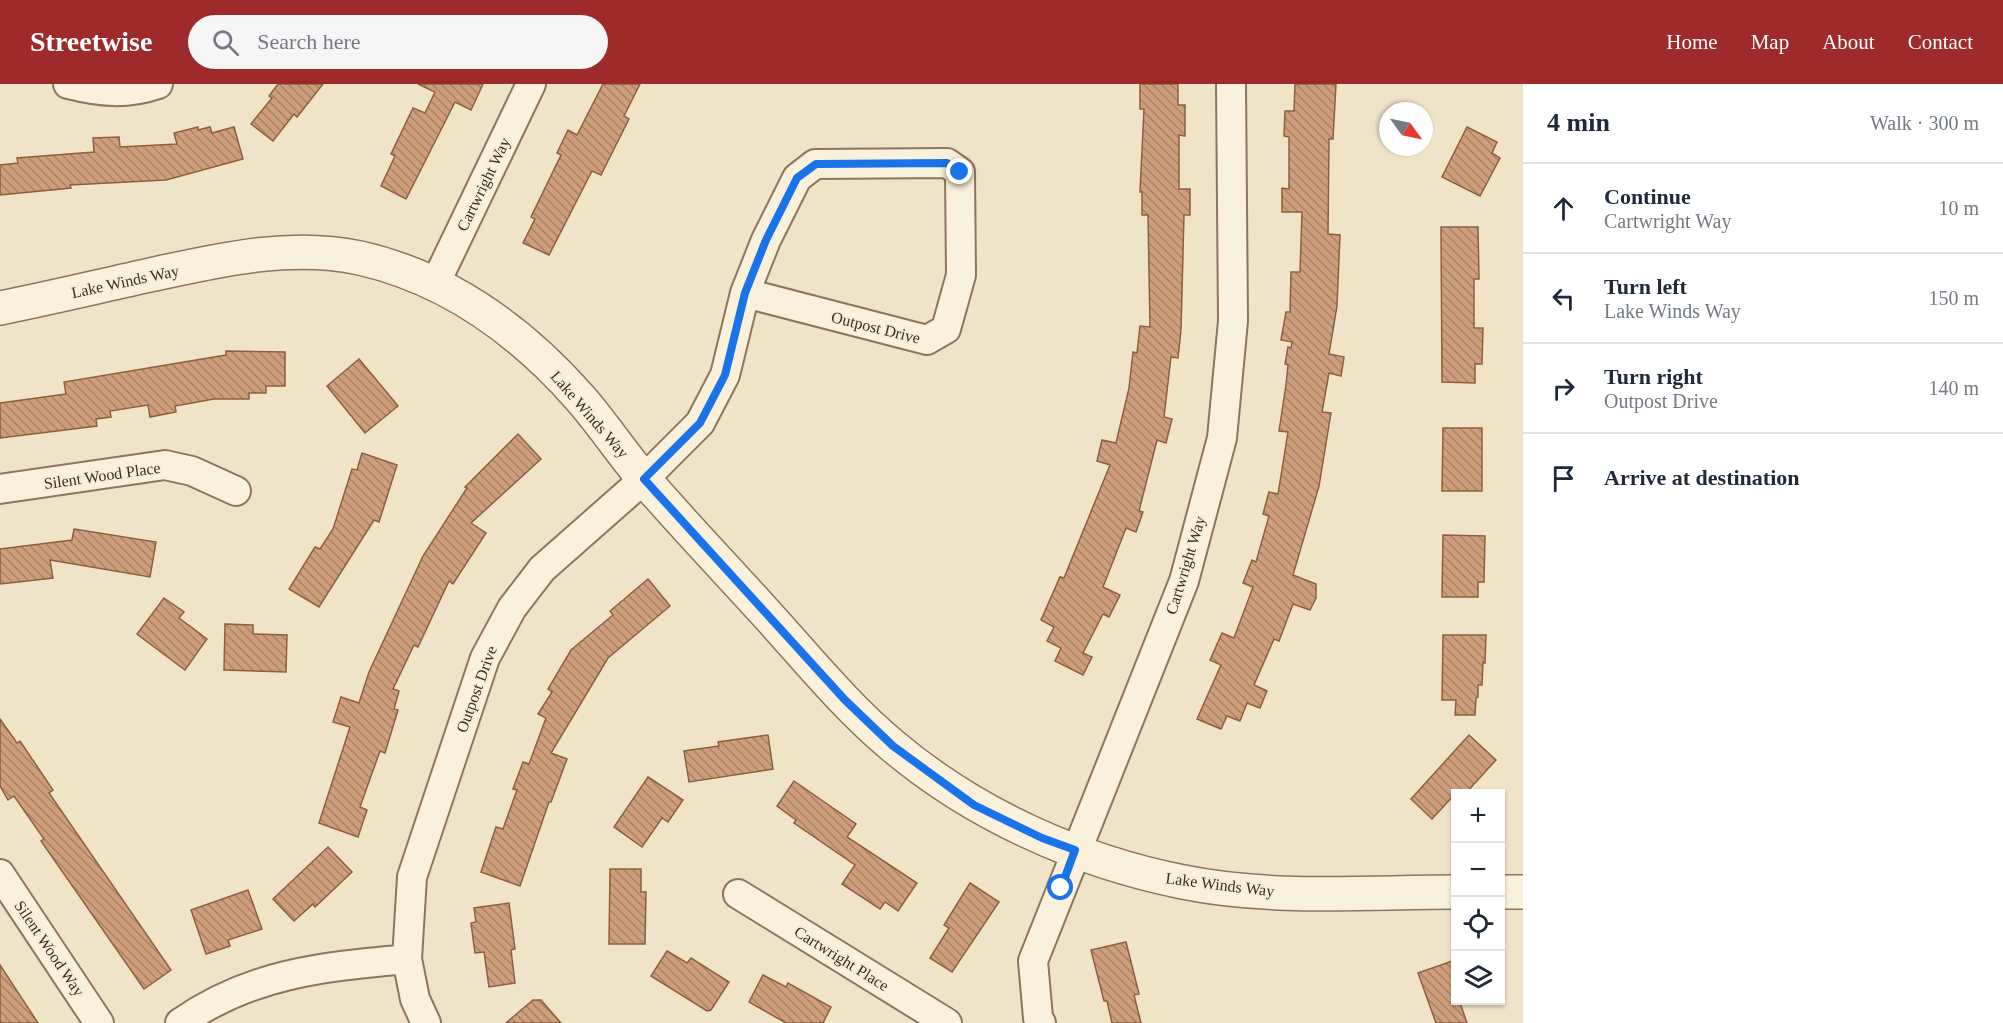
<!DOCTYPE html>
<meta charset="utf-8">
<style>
body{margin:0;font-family:Georgia,serif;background:#f6f6f7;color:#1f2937}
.controls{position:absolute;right:18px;bottom:18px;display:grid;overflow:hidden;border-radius:0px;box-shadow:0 2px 4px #0004}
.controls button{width:54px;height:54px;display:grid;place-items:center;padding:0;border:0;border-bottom:2px solid #e0e1e3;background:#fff;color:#1f2937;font:30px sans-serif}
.compass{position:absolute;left:1379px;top:18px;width:54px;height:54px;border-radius:50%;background:#fff;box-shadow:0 2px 4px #0004;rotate:123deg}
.stop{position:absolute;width:18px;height:18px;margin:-14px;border:4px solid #1a73e8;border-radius:50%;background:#fff}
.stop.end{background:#1a73e8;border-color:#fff;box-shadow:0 2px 6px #0008}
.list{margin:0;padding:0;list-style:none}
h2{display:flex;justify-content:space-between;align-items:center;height:78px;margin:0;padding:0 24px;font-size:26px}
h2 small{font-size:20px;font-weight:400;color:#747a83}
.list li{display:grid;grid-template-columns:39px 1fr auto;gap:18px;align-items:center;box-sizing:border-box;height:90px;padding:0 24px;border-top:2px solid #e0e1e3}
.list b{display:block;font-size:22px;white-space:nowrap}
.list p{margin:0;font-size:20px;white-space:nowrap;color:#747a83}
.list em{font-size:20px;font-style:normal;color:#747a83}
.icon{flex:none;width:33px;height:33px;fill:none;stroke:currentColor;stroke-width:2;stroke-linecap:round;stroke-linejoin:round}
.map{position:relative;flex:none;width:1523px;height:939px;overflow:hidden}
header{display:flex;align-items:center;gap:36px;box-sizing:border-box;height:84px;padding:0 30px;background:#9e2a2b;color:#fff}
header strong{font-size:28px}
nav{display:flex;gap:33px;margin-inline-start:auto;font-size:21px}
.search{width:420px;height:54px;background:#f6f6f7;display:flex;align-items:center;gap:15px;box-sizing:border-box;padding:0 21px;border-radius:33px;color:#747a83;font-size:22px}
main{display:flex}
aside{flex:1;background:#fff}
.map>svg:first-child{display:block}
.building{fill:url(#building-back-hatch);stroke:#8d5f41;stroke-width:1.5}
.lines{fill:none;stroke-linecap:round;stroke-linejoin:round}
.minor-casing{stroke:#8d765c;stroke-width:32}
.tertiary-casing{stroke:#8d765c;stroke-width:36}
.minor{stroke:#faf1dc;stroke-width:28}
.tertiary{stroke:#faf1dc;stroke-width:33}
.route{stroke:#1a73e8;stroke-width:8}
.labels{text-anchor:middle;stroke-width:4.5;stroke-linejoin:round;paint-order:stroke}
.street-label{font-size:16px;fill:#3d2e20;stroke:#f7eed8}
</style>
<header>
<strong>Streetwise</strong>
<div class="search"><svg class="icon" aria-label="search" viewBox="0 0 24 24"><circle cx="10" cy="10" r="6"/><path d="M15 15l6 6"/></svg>Search here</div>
<nav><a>Home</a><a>Map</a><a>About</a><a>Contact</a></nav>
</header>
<main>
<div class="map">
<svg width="1523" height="939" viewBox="0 0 1523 939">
<defs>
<pattern id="building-back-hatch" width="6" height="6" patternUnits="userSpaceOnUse" patternTransform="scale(1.5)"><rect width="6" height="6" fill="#cf9f7d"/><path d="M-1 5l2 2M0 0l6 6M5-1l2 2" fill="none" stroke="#a98266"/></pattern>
</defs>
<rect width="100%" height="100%" fill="#f0e4c8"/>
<!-- building -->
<g class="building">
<path d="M278 0H323L297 33 294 30 273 57 251 40 272 14 269 12Z"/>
<path d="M418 0H483L471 26 455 18 406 115 381 102 395 72 391 70 413 24 425 29 435 8Z"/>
<path d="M603 0H640L624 32 629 35 601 91 592 87 549 171 523 159 535 135 531 133 561 71 557 69 568 46 577 51Z"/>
<path d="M1140 0H1178V21H1185V52L1179 51V105H1190V131H1184L1181 246 1178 274 1171 273 1164 333 1172 335 1166 359 1157 356 1139 427 1143 428 1136 448 1126 444 1103 503 1120 511 1109 533 1103 530 1083 569 1092 573 1083 591 1055 577 1061 564 1047 557 1054 543 1041 536 1060 493 1064 494 1110 381 1097 377 1102 356 1116 359 1129 304 1133 268 1137 269 1140 242 1150 243 1148 131H1142V108H1140L1144 25H1140Z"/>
<path d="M1295 0H1336L1333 55H1329L1328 150 1340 151 1337 222 1329 270 1344 273 1341 292 1329 289 1322 328 1331 329 1319 402 1293 491 1316 500V514L1310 526 1293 520 1279 557 1274 555 1254 601 1267 607 1260 624 1247 619 1240 637 1227 632 1221 645 1197 635 1221 581 1210 576 1222 549 1234 554 1253 503 1243 499 1252 476 1256 478 1269 432 1263 430 1269 408 1278 410 1288 348 1279 347 1286 301 1288 281 1285 280 1288 263 1291 264 1292 258 1281 256 1286 228H1290L1291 188H1300L1302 128H1282V104L1289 105V53L1284 52 1285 27H1294Z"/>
<path d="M198 43V46L210 43 212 49 234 43 243 75 166 96 70 101 71 104 0 111V81L18 79 17 74 94 68 93 54 119 53 120 63 177 60 174 49Z"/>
<path d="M1467 43 1497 58 1492 69 1500 74 1480 112 1442 93Z"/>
<path d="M1441 143H1478L1479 195H1474V244H1483L1482 280H1475V299L1442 298Z"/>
<path d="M226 267 285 268V302H266V309H249V315H214L175 322 176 328 150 333 148 321 110 327 111 333 96 335 97 342 0 354V319L66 310 64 298 226 271Z"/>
<path d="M359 275 398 322 365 349 327 302Z"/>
<path d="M1443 344H1482V407H1442Z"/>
<path d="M518 350 541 375 471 439 486 449 453 500 449 497 418 563 414 561 393 605 399 607 394 625 398 626 385 669 380 667 360 723 367 726 358 753 319 739 350 643 333 638 341 613 359 619 369 588 423 472 467 404 465 403Z"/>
<path d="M362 369 397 381 379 438 374 436 319 523 289 505 315 463 320 465 333 445 352 385 357 386Z"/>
<path d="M74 445 156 458 150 493 50 476 53 494 0 500V465L72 456Z"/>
<path d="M1443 451 1485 452 1484 498H1478V513H1442Z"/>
<path d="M648 495 670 522 608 574 551 669 567 675 551 718H549L520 802 481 788 496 743 503 745 517 706 513 705 523 678 529 680 546 634 538 630 552 608 548 605 571 566 613 531 610 527Z"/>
<path d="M164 514 184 528 179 534 207 555 185 586 137 550Z"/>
<path d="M225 540 253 541V550L287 551 286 588 224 586Z"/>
<path d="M1443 551H1486L1485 579 1483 578 1482 601H1478V613L1476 614 1475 631H1455L1456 616H1442Z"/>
<path d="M0 635 17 659 20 657 53 706 49 709 171 886 144 905 41 757 44 755 14 712 8 716 0 702Z"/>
<path d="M768 651 773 685 689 698 684 667 719 662 718 658Z"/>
<path d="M1469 651 1496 676 1465 710H1455L1432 735 1411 715Z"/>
<path d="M648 693 683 716 668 738 662 734 642 763 614 743Z"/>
<path d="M794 697 856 740 847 753 917 799 898 827 885 818 880 825 842 800 855 781 794 739 796 736 777 722Z"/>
<path d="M328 763 352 788 315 823 313 820 294 837 273 815Z"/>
<path d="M610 785H641V808H646L645 860H609Z"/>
<path d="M970 799 999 818 952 888 930 874 949 844 944 841Z"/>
<path d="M248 806 262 845 228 856 230 862 206 870 191 826Z"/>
<path d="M509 819 515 865 511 866 515 899 489 903 484 868 475 869 471 839 476 838 474 824Z"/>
<path d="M1126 858 1139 910 1134 911 1141 939H1112L1107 917H1104L1091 866Z"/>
<path d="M667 867 687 879 691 874 729 898 711 926 707 927 651 892Z"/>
<path d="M1455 876V916H1459L1467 939H1436L1418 889Z"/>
<path d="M0 881 38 939H0Z"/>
<path d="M763 891 786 903 788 899 831 923 823 939H786L749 918Z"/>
<path d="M533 916H541L561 939H506Z"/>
</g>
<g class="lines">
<defs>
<g id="minor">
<path d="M68 0C100 8 126 11 158 0"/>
<path d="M435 200 531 0"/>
<path d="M0 405 165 381 192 387 236 407"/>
<path d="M0 790 99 939"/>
<path d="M738 810 947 939"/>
<path d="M180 939C252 889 322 883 407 875"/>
<path d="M426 939 415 915 407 875 412 793 485 574 512 524 542 485 644 395 700 339 725 291 745 209 766 156 797 94 815 80 947 79 960 88 961 191 946 245 927 256 745 209"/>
<path d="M1041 939 1038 934 1033 877 1184 497 1222 354 1233 237 1231 0"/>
</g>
<g id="tertiary">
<path d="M0 224C50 214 100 202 150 191 219 176 290 159 360 174 448 194 521 247 580 314 602 339 621 368 643 394 682 439 723 482 763 526 805 572 845 622 893 662 975 731 1078 777 1183 798 1272 816 1366 808 1456 808"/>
<path d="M1500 808H1523"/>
</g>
</defs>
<!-- minor casing -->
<use href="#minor" class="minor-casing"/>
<!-- tertiary casing -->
<use href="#tertiary" class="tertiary-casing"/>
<!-- minor -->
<use href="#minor" class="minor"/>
<!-- tertiary -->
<use href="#tertiary" class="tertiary"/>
</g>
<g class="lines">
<!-- route -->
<path class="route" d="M960 88 947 79 816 80 797 94 766 156 745 209 725 291 700 339 644 395 845 616 893 662 974 721 1042 754 1075 766 1061 804"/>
</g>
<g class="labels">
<!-- street labels -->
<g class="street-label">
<text transform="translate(483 100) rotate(-64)" y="6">Cartwright Way</text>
<text transform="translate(125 197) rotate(-12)" y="6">Lake Winds Way</text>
<text transform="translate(876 243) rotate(14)" y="6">Outpost Drive</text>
<text transform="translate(590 330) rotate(49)" y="6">Lake Winds Way</text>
<text transform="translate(102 391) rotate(-8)" y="6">Silent Wood Place</text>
<text transform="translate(1185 481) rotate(-73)" y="6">Cartwright Way</text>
<text transform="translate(476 605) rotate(-70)" y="6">Outpost Drive</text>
<text transform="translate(1220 800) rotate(7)" y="6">Lake Winds Way</text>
<text transform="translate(50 864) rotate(56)" y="6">Silent Wood Way</text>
<text transform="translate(842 874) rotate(32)" y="6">Cartwright Place</text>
</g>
</g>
</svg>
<div class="controls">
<button>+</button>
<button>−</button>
<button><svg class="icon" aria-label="locate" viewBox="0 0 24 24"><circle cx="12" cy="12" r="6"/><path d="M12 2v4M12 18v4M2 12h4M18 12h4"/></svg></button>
<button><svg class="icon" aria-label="layers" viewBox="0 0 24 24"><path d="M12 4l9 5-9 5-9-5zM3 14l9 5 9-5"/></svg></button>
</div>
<svg class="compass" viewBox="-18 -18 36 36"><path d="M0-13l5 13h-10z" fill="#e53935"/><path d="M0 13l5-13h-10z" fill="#747a83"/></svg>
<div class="stop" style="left:1061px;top:804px"></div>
<div class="stop end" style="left:960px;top:88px"></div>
</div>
<aside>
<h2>4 min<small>Walk · 300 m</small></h2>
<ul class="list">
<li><svg class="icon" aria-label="ahead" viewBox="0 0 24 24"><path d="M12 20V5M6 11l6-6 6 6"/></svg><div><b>Continue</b><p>Cartwright Way</p></div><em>10 m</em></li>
<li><svg class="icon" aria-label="left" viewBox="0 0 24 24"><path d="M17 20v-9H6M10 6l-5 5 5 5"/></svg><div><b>Turn left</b><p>Lake Winds Way</p></div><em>150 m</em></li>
<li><svg class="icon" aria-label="right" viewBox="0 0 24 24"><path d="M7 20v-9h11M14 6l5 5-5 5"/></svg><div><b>Turn right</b><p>Outpost Drive</p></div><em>140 m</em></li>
<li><svg class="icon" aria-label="arrive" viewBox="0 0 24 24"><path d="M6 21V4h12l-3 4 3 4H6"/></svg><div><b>Arrive at destination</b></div></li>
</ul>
</aside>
</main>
